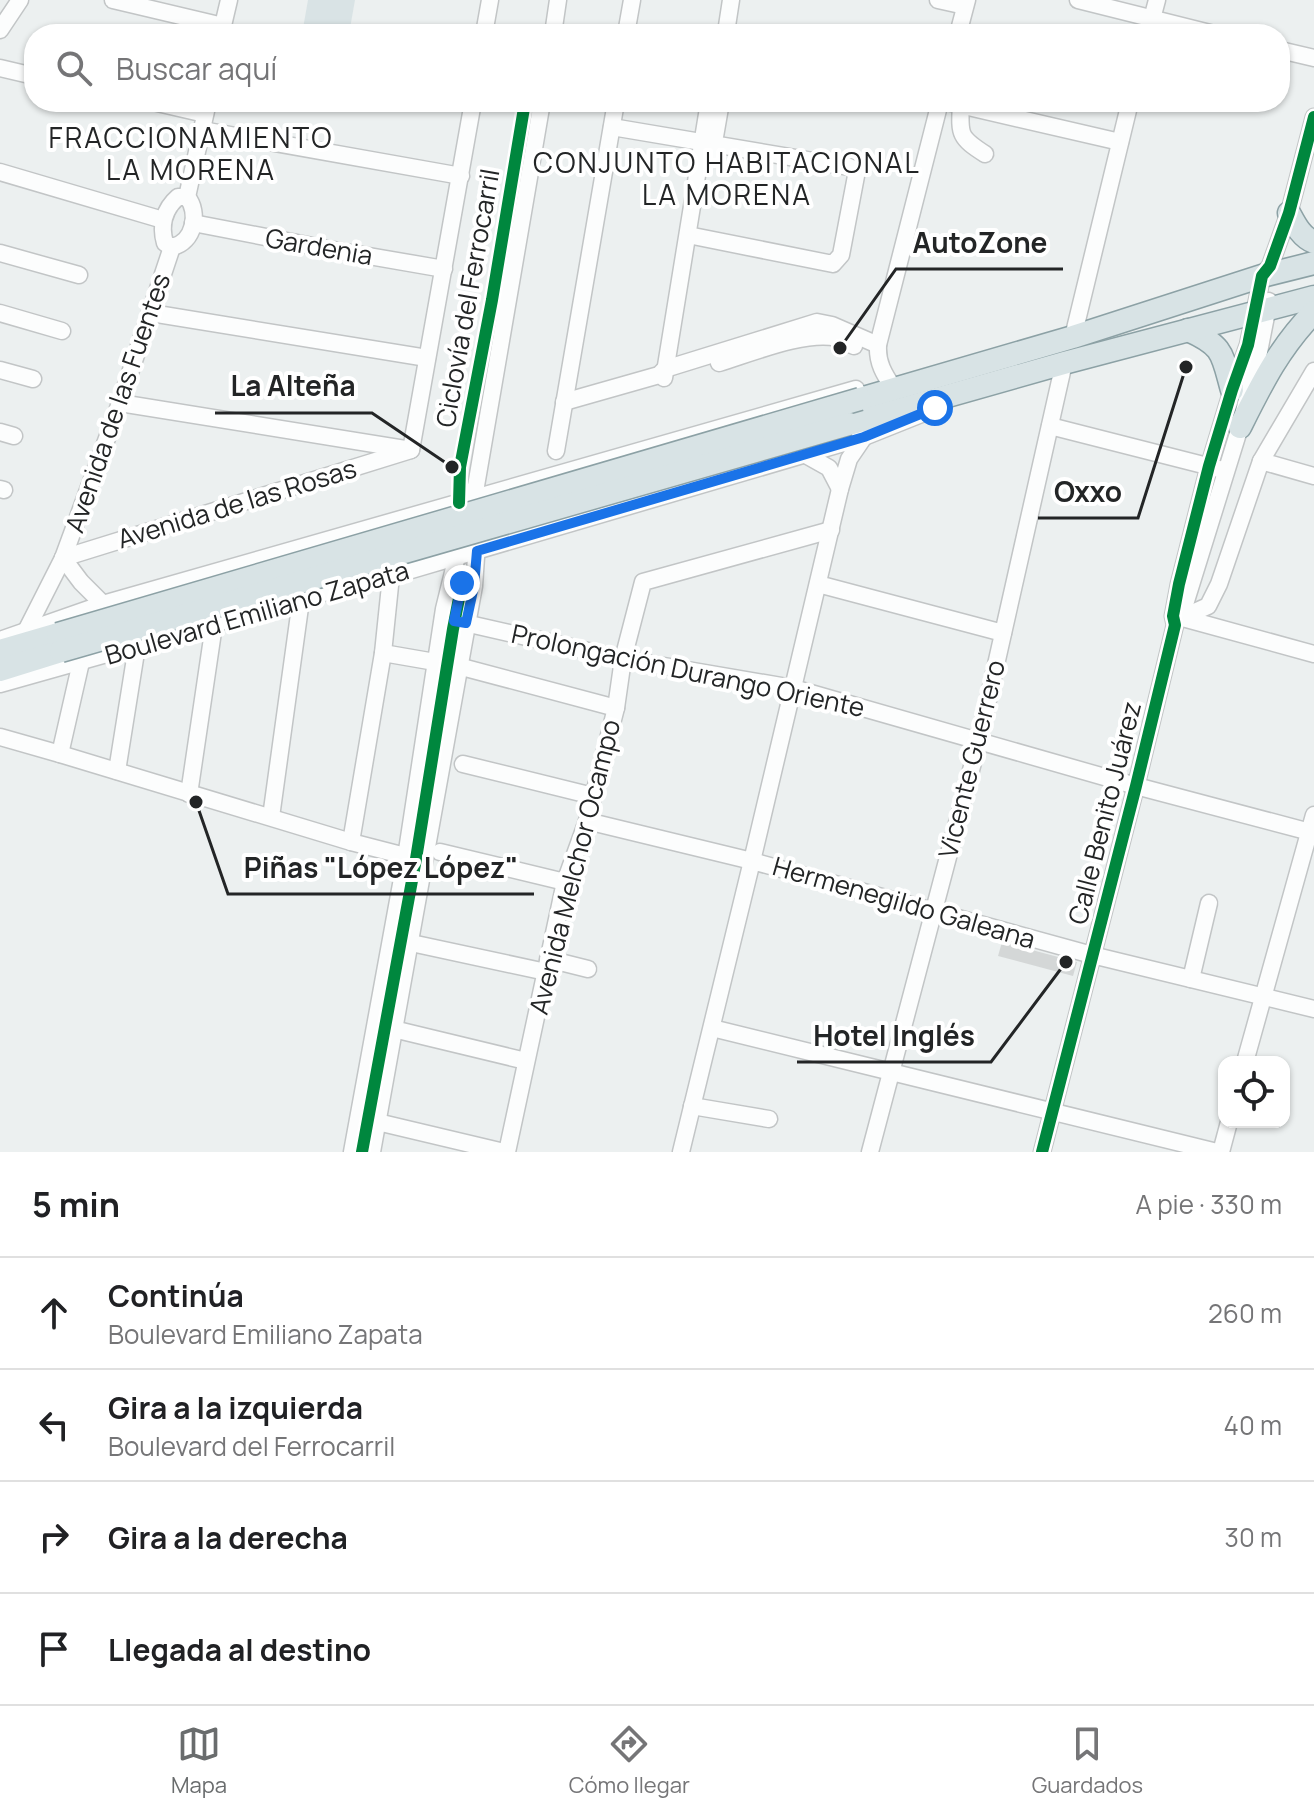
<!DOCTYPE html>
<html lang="es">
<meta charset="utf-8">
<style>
body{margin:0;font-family:Manrope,sans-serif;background:#f2f2f2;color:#202124}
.controls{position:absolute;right:24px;bottom:24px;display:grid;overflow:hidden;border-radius:16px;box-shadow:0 2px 6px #0004}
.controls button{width:72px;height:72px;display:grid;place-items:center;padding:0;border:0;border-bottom:2px solid #e0e0e0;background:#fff;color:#202124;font:40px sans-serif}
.stop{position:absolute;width:24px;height:24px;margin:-18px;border:6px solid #1a73e8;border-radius:50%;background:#fff}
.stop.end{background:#1a73e8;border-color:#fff;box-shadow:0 2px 8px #0008}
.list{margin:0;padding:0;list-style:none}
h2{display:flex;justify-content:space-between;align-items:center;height:104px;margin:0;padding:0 32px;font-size:34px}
h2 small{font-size:26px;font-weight:400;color:#757577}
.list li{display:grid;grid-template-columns:52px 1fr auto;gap:24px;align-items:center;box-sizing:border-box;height:112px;padding:0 32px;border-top:2px solid #e0e0e0}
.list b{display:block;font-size:30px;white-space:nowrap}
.list p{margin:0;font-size:26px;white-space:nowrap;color:#757577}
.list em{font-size:26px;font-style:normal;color:#757577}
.icon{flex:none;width:44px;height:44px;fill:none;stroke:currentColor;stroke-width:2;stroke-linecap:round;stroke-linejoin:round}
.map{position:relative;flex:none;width:1314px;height:1152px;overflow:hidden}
.search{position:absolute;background:#fff;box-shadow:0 2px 6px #0004;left:24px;right:24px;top:24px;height:88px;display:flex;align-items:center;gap:20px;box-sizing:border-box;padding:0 28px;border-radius:32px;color:#757577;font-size:30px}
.sheet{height:552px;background:#fff}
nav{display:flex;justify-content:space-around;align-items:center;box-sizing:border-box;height:112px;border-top:2px solid #e0e0e0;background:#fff;font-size:22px;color:#757577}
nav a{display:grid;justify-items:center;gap:4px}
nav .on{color:#696c6d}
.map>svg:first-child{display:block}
.built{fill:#d9e3e5}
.building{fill:#d4d7d7}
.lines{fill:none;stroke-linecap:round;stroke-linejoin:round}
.minor-casing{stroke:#c2c5c6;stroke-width:19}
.major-casing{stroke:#8ca1a5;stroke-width:25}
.minor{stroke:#fcfdfd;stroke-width:16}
.major{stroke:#d8e3e5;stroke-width:22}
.major-bridge-casing{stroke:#8ca1a5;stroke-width:25;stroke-linecap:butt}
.major-bridge{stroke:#d8e3e5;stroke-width:22}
.cycleway-casing{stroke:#fff;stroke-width:17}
.cycleway{stroke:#00873e;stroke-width:12}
.route{stroke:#1a73e8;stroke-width:10}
.labels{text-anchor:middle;stroke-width:8;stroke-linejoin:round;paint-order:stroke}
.street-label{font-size:26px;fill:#232526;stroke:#fff}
.neighbourhood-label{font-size:28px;letter-spacing:2px;fill:#232526;stroke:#fff}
.leader{fill:none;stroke:#232526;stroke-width:3}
.callout-dot{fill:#232526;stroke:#fff;stroke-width:3}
.callout-label{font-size:28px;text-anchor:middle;font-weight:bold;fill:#232526;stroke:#fff;stroke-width:8;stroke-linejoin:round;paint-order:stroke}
</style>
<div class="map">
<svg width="1314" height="1152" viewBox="0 0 1314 1152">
<rect width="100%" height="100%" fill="#ecf0f0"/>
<!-- built -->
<path class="built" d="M308 0H355L349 34H302Z"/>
<!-- building -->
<path class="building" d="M1002 942 1077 962 1073 976 998 956Z"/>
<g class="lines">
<defs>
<g id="minor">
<path d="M113 0 223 26"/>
<path d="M938 0 965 6"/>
<path d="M1078 0 1214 34"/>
<path d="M0 30 20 0"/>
<path d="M221 34 229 0"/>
<path d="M484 34 490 0"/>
<path d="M553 34 558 0"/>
<path d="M626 34 632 0"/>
<path d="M730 34 727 26 731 0"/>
<path d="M958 34 967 0"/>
<path d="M1148 34 1157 0"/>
<path d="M1280 50 1314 58"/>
<path d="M0 68 34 76"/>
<path d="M153 102 205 114"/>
<path d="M947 102 1120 142"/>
<path d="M961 105C959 135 960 138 985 154"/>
<path d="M612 127 849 167 855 170 856 176 841 255 833 264 688 235"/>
<path d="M202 130 461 176"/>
<path d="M712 154 721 102"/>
<path d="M0 172 163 220"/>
<path d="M178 197H187C200 212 194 243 172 247L165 243C160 226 164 209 178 197Z"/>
<path d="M187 197 208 102"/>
<path d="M193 223 328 249 444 269"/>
<path d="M0 253 79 275"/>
<path d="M0 313 62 331"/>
<path d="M151 313 427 358"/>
<path d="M1073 337 1130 102"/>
<path d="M719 363C749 354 807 330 837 338 842 340 849 344 854 346"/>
<path d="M0 370 33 379"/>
<path d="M664 378 709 102"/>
<path d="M894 389C884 374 877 363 878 345L940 102"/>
<path d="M564 402 659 375 665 369 817 322 832 325 878 345"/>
<path d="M120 403 405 449"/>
<path d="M1050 426 1219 469"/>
<path d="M0 432 14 436"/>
<path d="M411 450 473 102"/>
<path d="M556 451 616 102"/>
<path d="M804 454 829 468 840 489"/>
<path d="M1261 461 1314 476"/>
<path d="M0 489 4 490"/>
<path d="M63 558 411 450"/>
<path d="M63 558 81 582 103 604"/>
<path d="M818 584 1003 633"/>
<path d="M1182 614 1240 427 1258 357 1269 301"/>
<path d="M1179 617 1314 654"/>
<path d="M443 618 623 659 793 688 1136 786 1314 833"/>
<path d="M1181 618 1208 606 1219 584 1261 461 1314 371"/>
<path d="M27 629 63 558 120 403 172 247"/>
<path d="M0 640 103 604 856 389"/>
<path d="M383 653 458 666 616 708"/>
<path d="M0 684 344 587 391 576 864 437 934 409"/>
<path d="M0 737 60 754 351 842 413 858"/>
<path d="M60 754 81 662"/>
<path d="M463 764 593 796"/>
<path d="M117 771 137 646"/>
<path d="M189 794 214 625"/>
<path d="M271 817 301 600"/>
<path d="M587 821 752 861 1092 955 1314 1009"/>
<path d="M351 842 383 653 391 576"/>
<path d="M440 852 565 882"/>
<path d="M402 941 546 972"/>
<path d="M548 959 588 969"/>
<path d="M1191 979 1209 903"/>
<path d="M385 1027 526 1061"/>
<path d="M712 1028 1217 1152"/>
<path d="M1245 1062 1314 815"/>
<path d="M692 1106 769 1119"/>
<path d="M369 1120 504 1152"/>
<path d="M352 1152 406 857 444 609 457 556 467 501 476 486 542 102"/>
<path d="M372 1152 474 586 477 543"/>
<path d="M507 1152 565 882 587 821 616 708 623 659 643 582 831 530"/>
<path d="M681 1152 752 861 840 489 849 459 864 437"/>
<path d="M870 1152 979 740 1064 363"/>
<path d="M1042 1152 1136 786 1175 625 1173 616 1179 584 1209 466 1232 390 1248 345 1262 276 1270 266 1289 213 1314 117"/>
<path d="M1221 1152 1229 1122"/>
</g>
<g id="major">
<path d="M1289 213C1295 224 1301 237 1314 242"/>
<path d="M1188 330C1224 346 1222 354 1232 390"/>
<path d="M860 399 1073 337 1262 276 1314 263"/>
<path d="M849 424 1064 363 1314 297"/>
<path d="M1240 427C1262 383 1279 348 1314 312"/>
<path d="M0 651 58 634"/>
<path d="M0 670 61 651"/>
</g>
</defs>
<!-- minor casing -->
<use href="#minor" class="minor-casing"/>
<!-- major casing -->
<use href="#major" class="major-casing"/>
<!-- minor -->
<use href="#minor" class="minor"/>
<!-- major -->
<use href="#major" class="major"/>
<defs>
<g id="major-bridge">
<path d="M58 634 860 399"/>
<path d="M61 651 849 424"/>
</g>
</defs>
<!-- major-bridge casing -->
<use href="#major-bridge" class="major-bridge-casing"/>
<!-- major-bridge -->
<use href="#major-bridge" class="major-bridge"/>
<defs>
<g id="cycleway">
<path d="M459 503 460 467 492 300 525 102"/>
<path d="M362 1152 416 859 453 629 462 583"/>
<path d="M1042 1152 1136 786 1175 625 1173 616 1179 584 1209 466 1232 390 1248 345 1262 276 1270 266 1289 213 1314 117"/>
</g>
</defs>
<!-- cycleway casing -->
<use href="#cycleway" class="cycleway-casing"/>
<!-- cycleway -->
<use href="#cycleway" class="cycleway"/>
</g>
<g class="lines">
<!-- route -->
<path class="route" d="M462 583 454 621 466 623 474 586 477 551 864 437 935 408"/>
</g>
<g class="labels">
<!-- street labels -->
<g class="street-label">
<text transform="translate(319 247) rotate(10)" y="9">Gardenia</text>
<text transform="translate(468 298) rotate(-80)" y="9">Ciclovía del Ferrocarril</text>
<text transform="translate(118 403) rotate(-71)" y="9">Avenida de las Fuentes</text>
<text transform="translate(237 504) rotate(-17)" y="9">Avenida de las Rosas</text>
<text transform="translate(257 613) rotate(-16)" y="9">Boulevard Emiliano Zapata</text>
<text transform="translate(688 671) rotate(12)" y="9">Prolongación Durango Oriente</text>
<text transform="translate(972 759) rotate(-76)" y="9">Vicente Guerrero</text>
<text transform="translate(1105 813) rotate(-76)" y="9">Calle Benito Juárez</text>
<text transform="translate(575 867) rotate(-76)" y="9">Avenida Melchor Ocampo</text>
<text transform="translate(904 903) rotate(16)" y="9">Hermenegildo Galeana</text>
</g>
<!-- neighbourhood labels -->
<g class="neighbourhood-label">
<text x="191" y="148">FRACCIONAMIENTO<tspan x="191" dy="32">LA MORENA</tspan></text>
<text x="727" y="173">CONJUNTO HABITACIONAL<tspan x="727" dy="32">LA MORENA</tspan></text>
</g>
</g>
<!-- callouts -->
<path class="leader" d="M840 348L896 269H1063M452 467L372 413H215M1186 367L1138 518H1038M196 802L228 894H534M1066 962L991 1062H797"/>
<g class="callout-dot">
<circle cx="840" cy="348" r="8"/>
<circle cx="452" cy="467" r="8"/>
<circle cx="1186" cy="367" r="8"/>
<circle cx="196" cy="802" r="8"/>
<circle cx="1066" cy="962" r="8"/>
</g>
<g class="callout-label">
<text x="980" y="253">AutoZone</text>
<text x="293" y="396">La Alteña</text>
<text x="1088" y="502">Oxxo</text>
<text x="381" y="878">Piñas "López López"</text>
<text x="894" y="1046">Hotel Inglés</text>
</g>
</svg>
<div class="controls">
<button><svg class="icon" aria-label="locate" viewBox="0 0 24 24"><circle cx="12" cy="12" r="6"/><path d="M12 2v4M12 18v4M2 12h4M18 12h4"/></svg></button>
</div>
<div class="stop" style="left:935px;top:408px"></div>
<div class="stop end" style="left:462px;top:583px"></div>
<div class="search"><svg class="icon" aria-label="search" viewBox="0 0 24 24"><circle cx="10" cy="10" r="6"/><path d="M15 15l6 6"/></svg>Buscar aquí</div>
</div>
<section class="sheet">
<h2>5 min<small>A pie · 330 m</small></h2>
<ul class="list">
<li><svg class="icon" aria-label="ahead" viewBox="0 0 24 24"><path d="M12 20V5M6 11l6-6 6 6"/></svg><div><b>Continúa</b><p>Boulevard Emiliano Zapata</p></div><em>260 m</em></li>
<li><svg class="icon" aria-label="left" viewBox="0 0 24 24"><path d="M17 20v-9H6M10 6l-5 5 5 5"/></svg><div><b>Gira a la izquierda</b><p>Boulevard del Ferrocarril</p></div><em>40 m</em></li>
<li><svg class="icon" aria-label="right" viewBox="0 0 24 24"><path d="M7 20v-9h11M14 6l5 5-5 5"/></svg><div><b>Gira a la derecha</b></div><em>30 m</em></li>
<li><svg class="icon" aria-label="arrive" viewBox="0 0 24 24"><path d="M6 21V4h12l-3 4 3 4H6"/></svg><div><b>Llegada al destino</b></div></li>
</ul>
</section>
<nav>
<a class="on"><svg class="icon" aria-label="map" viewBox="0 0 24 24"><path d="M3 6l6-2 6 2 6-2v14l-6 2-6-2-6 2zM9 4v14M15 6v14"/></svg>Mapa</a>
<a><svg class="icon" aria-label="directions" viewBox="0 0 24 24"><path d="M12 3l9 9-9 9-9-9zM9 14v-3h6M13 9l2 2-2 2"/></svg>Cómo llegar</a>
<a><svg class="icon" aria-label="saved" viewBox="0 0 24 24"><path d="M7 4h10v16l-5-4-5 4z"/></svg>Guardados</a>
</nav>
